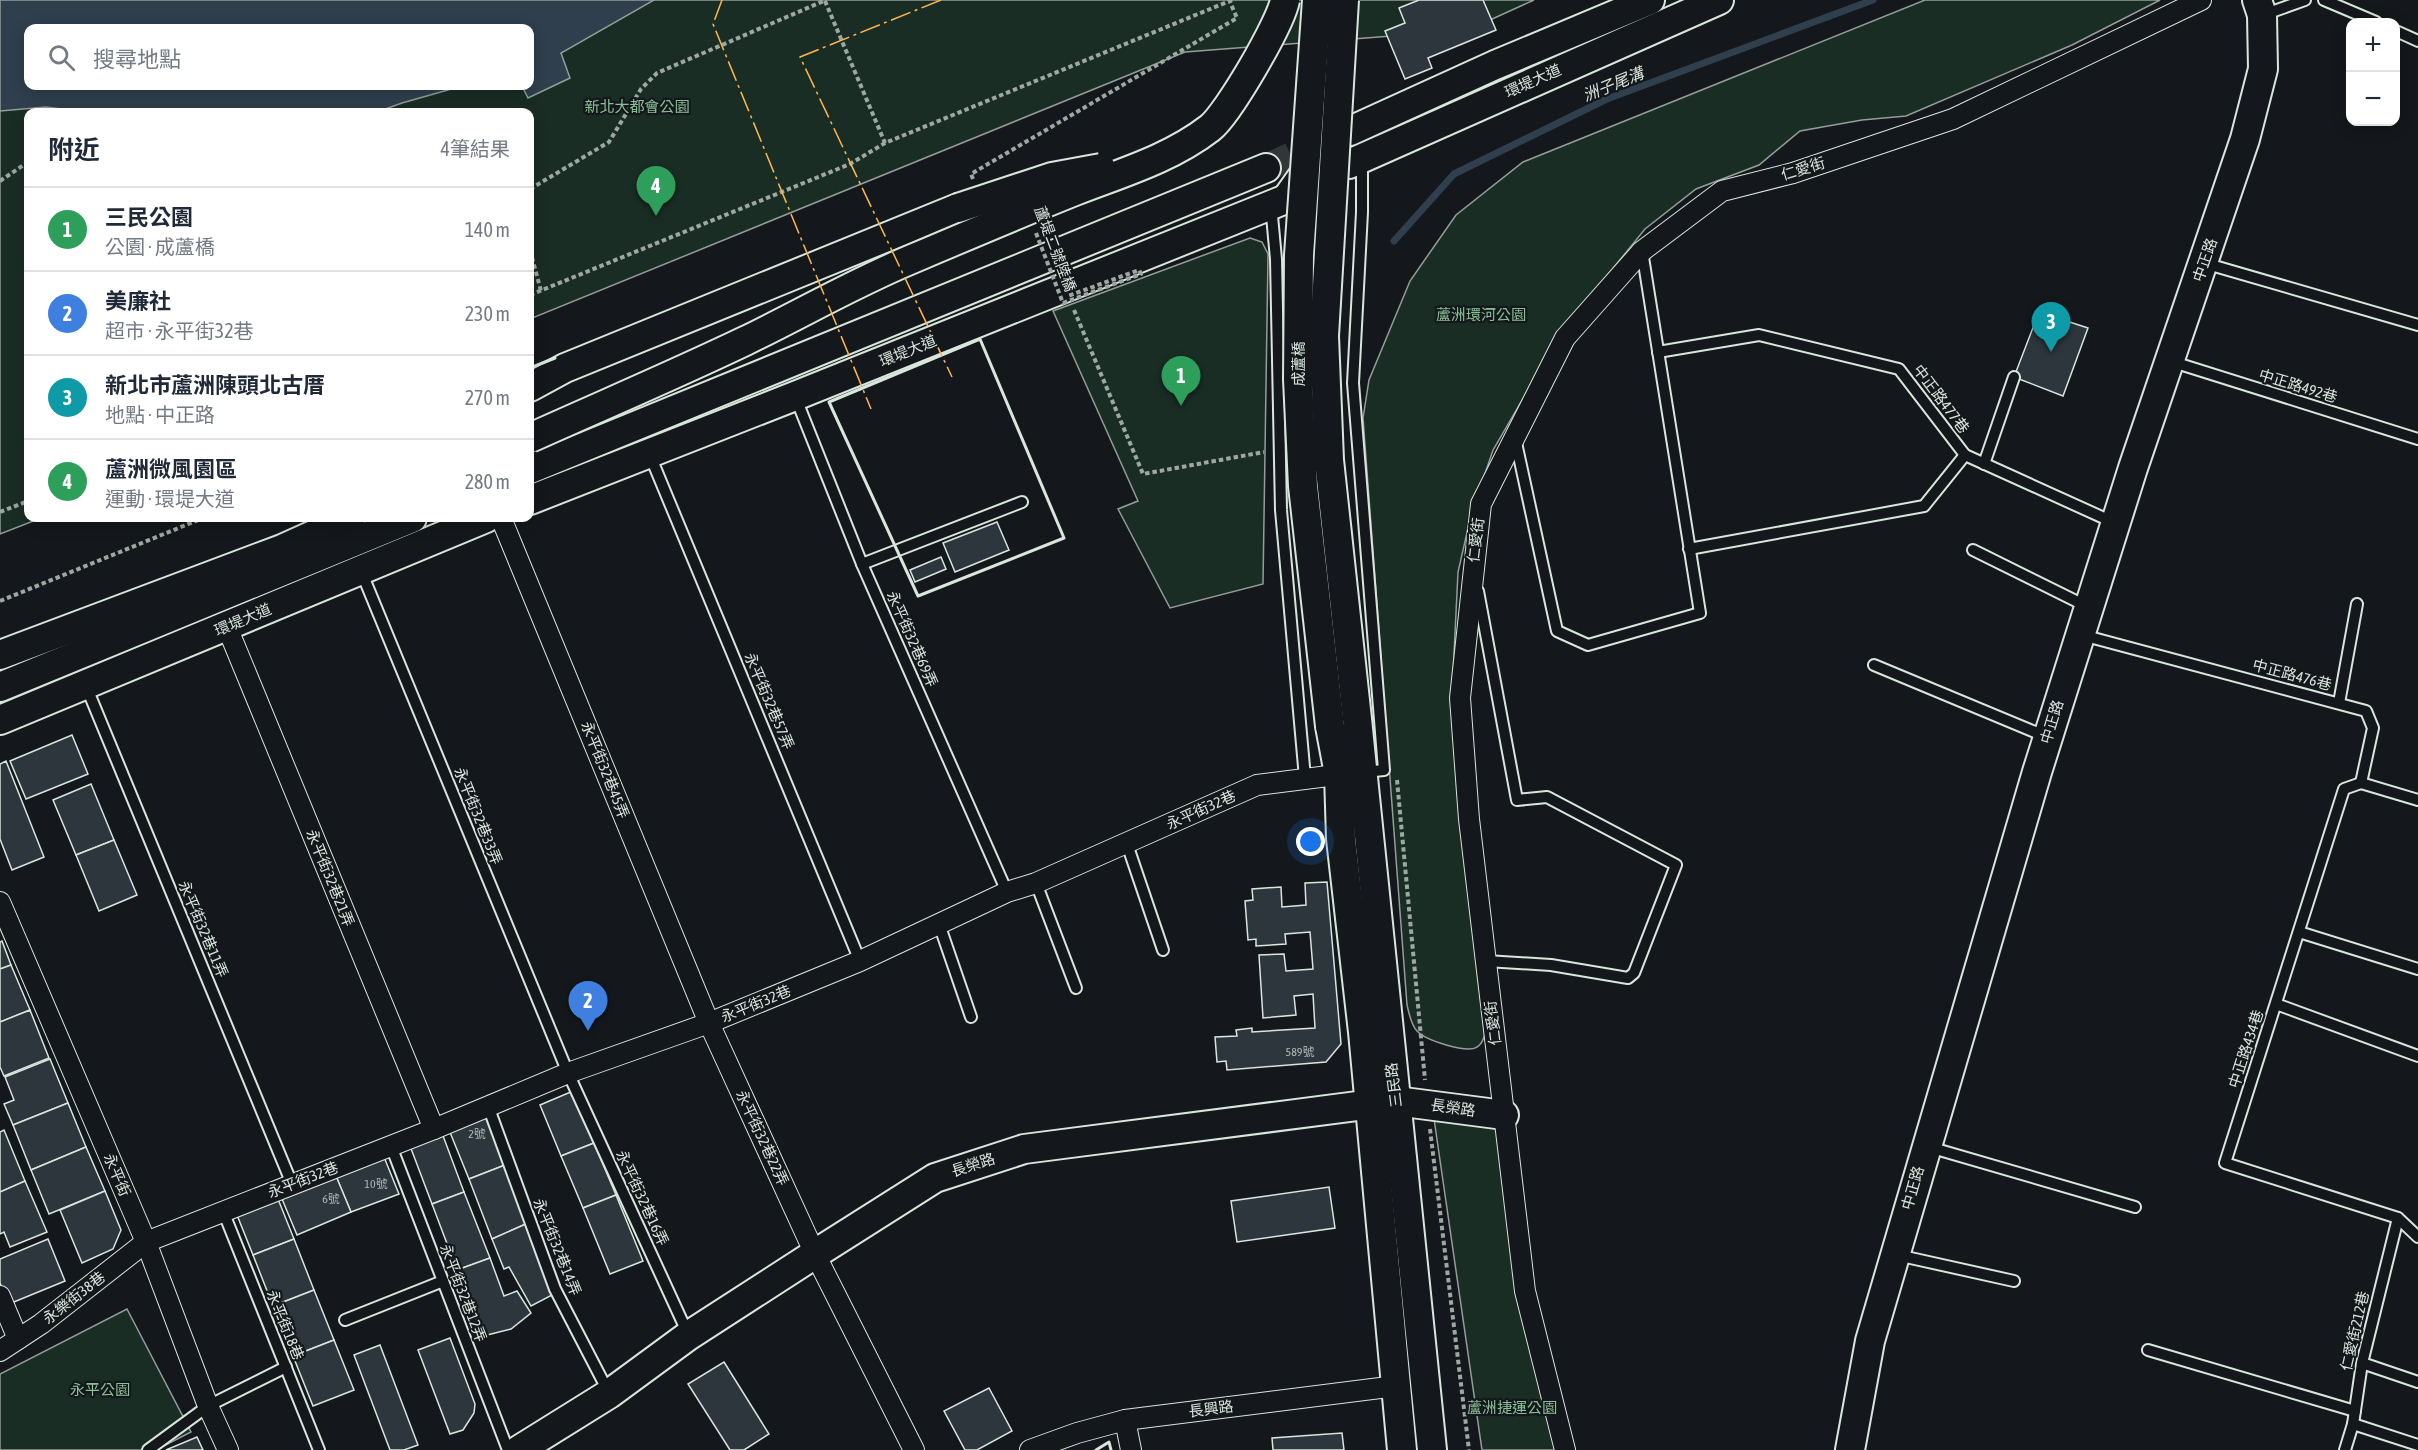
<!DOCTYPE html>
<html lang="zh-TW">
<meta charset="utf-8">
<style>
body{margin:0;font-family:"Asap Condensed","Noto Sans TC",sans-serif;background:#f2f2f3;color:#1f2937}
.controls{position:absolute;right:18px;top:18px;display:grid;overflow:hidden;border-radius:12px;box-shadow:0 3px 15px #0003}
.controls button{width:54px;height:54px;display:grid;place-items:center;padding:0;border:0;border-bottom:2px solid #e0e1e3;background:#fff;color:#1f2937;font:30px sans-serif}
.you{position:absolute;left:1311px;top:842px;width:21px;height:21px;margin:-15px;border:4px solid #fff;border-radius:50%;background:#1a73e8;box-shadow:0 0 0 9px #1a73e833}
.badge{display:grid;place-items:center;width:39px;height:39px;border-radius:50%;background:#2563eb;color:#fff;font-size:20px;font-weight:700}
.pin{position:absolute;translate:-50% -50px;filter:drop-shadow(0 2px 3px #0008)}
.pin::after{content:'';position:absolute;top:32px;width:21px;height:18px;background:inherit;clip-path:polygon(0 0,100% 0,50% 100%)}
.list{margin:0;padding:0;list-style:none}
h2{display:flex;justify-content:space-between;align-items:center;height:78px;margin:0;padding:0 24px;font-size:26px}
h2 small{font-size:20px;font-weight:400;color:#747a83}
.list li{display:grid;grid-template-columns:39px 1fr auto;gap:18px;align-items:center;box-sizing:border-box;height:84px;padding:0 24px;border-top:2px solid #e0e1e3}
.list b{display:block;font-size:22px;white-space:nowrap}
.list p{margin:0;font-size:20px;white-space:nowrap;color:#747a83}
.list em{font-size:20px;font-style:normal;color:#747a83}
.icon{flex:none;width:33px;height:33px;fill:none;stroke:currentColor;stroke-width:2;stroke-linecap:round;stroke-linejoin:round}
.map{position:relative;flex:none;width:2418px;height:1450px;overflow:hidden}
.search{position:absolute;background:#fff;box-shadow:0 3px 15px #0003;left:24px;top:24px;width:510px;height:66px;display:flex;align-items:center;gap:15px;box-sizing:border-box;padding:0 21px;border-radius:12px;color:#747a83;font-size:22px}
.panel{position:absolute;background:#fff;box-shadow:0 3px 15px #0003;left:24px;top:108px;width:510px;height:414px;border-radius:12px}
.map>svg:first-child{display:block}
.green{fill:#1a2d24;stroke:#939e99;stroke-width:1.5;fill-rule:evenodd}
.water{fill:#2f3f4d;stroke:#939e99;stroke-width:1.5}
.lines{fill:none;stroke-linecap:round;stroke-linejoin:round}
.stream{stroke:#2f3f4d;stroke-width:7}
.building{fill:#2c363c;stroke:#d8e6dc;stroke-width:1.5}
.secondary-tunnel{stroke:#313739;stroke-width:28;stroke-dasharray:28 14;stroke-linecap:butt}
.lane-casing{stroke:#d8e6dc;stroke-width:14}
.street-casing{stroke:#d8e6dc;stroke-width:22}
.secondary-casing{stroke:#d8e6dc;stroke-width:32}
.path{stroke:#9da8a2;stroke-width:4;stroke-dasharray:4.5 3;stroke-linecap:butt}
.lane{stroke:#14181c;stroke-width:10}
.street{stroke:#14181c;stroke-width:20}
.secondary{stroke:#14181c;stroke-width:28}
.secondary-bridge-casing{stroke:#d8e6dc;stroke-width:32;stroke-linecap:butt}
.path-bridge{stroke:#9da8a2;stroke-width:4;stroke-dasharray:4.5 3;stroke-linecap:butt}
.secondary-bridge{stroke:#14181c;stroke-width:28}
.wall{stroke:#d8e6dc;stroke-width:3}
.power{stroke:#ffb74d;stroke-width:1.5;stroke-dasharray:21 4.5 3 4.5;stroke-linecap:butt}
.labels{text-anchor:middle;stroke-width:4.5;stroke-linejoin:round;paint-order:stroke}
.number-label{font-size:12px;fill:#adbab4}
.street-label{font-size:15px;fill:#d8e6dc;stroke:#14181c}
.park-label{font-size:15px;fill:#8ac095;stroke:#14181c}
.water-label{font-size:16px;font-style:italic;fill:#d8e6dc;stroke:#14181c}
</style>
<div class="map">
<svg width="2418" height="1450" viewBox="0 0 2418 1450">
<rect width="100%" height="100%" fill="#14181c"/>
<!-- green -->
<g class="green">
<path d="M0 0H1534L1468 30 1185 52 530 319V112H28V518H41L0 534ZM28 28H530V86H28Z"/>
<path d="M1925 0H2160L2072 45 1906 116 1862 120 1800 131 1759 165 1696 189 1645 229 1563 330 1493 450 1471 515 1458 572 1452 695 1486 1026C1485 1033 1484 1043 1477 1047 1467 1054 1425 1040 1417 1031 1411 1025 1409 1013 1407 1005L1363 418 1369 380 1410 281 1456 215 1523 162Z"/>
<path d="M1250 238 1262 242 1268 254 1263 584 1170 608 1118 509 1138 501 1053 311Z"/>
<path d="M1432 1105 1504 1115 1557 1450H1482Z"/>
<path d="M127 1309 191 1432 156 1450H0V1374Z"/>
</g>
<!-- water -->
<path class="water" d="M0 0H654L561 53 570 78 528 98 522 86H530V28H28V86H462L402 103 377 112H85L46 107 0 111Z"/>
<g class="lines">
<!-- stream -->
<path class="stream" d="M1394 241 1454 174 1607 99 1873 0"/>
</g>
<!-- building -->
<g class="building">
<path d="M1419 0H1483L1496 30 1428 58 1432 68 1405 79 1385 31 1405 23 1399 8Z"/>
<path d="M2039 312 2088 328 2063 396 2014 377Z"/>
<path d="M997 522 1009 550 955 572 943 543Z"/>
<path d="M941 557 946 569 915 582 910 570Z"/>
<path d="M72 735 88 774 26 799 10 761Z"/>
<path d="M6 761 44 857 12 870 0 839V764Z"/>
<path d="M91 784 114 840 76 855 53 800Z"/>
<path d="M114 840 137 895 99 911 76 855Z"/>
<path d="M1327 882 1341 1044 1326 1062 1227 1070 1226 1061 1217 1062 1215 1037 1237 1036 1236 1030 1252 1028V1032L1315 1028 1313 994 1294 996 1296 1015 1263 1018 1259 955 1284 954 1286 971 1313 969 1310 932 1285 934 1286 944 1256 946V939L1248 940 1245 901 1253 900 1252 889 1281 887 1282 907 1306 905 1305 883Z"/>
<path d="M2 941 11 965 0 969V942Z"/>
<path d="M11 965 30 1010 0 1022V969Z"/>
<path d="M30 1010 49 1058 4 1076 0 1067V1022Z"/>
<path d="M50 1059 68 1103 13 1125 4 1104 14 1100 5 1077Z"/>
<path d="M573 1091 594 1143 561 1156 540 1105Z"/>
<path d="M68 1103 86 1147 31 1170 13 1125Z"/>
<path d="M481 1106 505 1165 469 1179 445 1120Z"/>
<path d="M439 1125 464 1192 432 1204 407 1138Z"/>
<path d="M4 1130 25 1181 0 1192V1132Z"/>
<path d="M594 1143 616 1195 583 1208 561 1156Z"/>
<path d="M86 1147 105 1191 49 1214 31 1170Z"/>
<path d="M384 1157 399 1194 351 1212 331 1164Z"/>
<path d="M331 1164 351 1212 297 1235 277 1187Z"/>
<path d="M505 1165 528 1223 492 1239 469 1179Z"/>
<path d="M25 1181 47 1232 10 1247 4 1232 0 1234V1192Z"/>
<path d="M1329 1187 1335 1228 1237 1242 1231 1201Z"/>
<path d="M274 1189 294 1239 253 1255 233 1205Z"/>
<path d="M105 1191 121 1230 113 1249 82 1263 60 1210Z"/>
<path d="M464 1192 490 1258 457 1270 432 1204Z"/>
<path d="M616 1195 643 1261 610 1274 583 1208Z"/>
<path d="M528 1223 556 1293 531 1306 509 1267 504 1269 492 1239Z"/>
<path d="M48 1239 65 1281 9 1304 0 1283V1259Z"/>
<path d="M294 1239 314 1290 273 1306 253 1255Z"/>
<path d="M490 1258 504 1296 517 1291 531 1313 511 1329 483 1336 457 1270Z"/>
<path d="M314 1290 334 1340 293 1356 273 1306Z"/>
<path d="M450 1338 475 1404 474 1413 463 1430 450 1434 418 1350Z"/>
<path d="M334 1340 354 1390 313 1406 293 1356Z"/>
<path d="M380 1345 418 1445 404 1450H390L354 1355Z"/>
<path d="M724 1362 769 1434 744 1450H730L688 1384Z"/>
<path d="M989 1388 1012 1431 977 1450H965L944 1411Z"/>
<path d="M1342 1433 1344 1450H1273L1272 1438Z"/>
<path d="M197 1437 203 1450H166Z"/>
</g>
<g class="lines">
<!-- secondary-tunnel -->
<path class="secondary-tunnel" d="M1266 168 1326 140"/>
<defs>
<g id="lane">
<path d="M2324 0 2376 22"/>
<path d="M2263 15 2305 0"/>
<path d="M2396 31 2418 41"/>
<path d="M1362 160V212L1353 383 1384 770 1364 772"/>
<path d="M1298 167 1271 205 1276 259 1281 510 1305 778"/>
<path d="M2204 263 2418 325"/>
<path d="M1658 352 1759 335 1899 369 1965 455 2115 523"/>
<path d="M2170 361 2418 439"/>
<path d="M795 396 862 564 1007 892"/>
<path d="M1515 438 1557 631 1588 645 1700 613 1642 251"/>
<path d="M649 453 860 961"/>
<path d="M1984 464 2014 377"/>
<path d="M1689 549 1924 506 1965 455"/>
<path d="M1973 550 2088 607"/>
<path d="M862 564 1022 502"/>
<path d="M361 571 568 1073 688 1334"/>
<path d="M1478 591 1517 800 1547 797 1676 865 1634 973 1628 978 1551 965 1486 961"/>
<path d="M2082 635 2366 711 2373 728 2361 783"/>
<path d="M1874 665 2047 737"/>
<path d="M86 686 292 1184"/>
<path d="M2339 703 2357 604"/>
<path d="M2361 783 2344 789 2225 1163 2398 1218 2418 1237"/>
<path d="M2361 783 2418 800"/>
<path d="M1127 844 1163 950"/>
<path d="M1036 883 1076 988"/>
<path d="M939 924 971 1017"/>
<path d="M2299 932 2418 969"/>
<path d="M2276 1004 2418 1056"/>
<path d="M488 1106 555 1289 609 1393"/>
<path d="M391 1146 508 1450"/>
<path d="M1929 1147 2135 1207"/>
<path d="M223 1211 319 1450"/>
<path d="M1897 1255 2014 1281"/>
<path d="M345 1320 443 1281"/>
<path d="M2148 1350 2355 1411"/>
<path d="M2362 1363 2418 1382"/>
<path d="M2353 1424 2418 1445"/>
<path d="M148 1450 208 1406 286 1367"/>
<path d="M2345 1450 2353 1424 2362 1363 2398 1218"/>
</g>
<g id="street">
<path d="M501 518 709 1023 815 1254 914 1450"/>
<path d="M227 627 434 1129"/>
<path d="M0 902 146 1242 208 1406 228 1450"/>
<path d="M0 1296 18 1339"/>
<path d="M0 1351 41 1324 146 1242 434 1129 568 1073 709 1023 860 961 1007 892 1036 883 1257 785 1352 773"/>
<path d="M1125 1420 1131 1450"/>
<path d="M1030 1450 1077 1433 1125 1420 1396 1386"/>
<path d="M1565 1450 1525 1291 1469 819 1460 698 1481 504 1565 338 1642 251 1722 191 1793 173 1953 119 2201 0"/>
</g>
<g id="secondary">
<path d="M1350 131 1495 65 1650 0"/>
<path d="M1349 164 1719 0"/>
<path d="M530 387 565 368 958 208"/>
<path d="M530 469 1266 168"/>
<path d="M530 500 795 396 1286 199"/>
<path d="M0 655 282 549 351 518"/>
<path d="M0 687 412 518"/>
<path d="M1357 719 1432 1450"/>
<path d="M0 720 486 518"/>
<path d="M1330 726 1339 774 1341 839 1363 1032 1402 1450"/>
<path d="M519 1450 609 1394 688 1336 815 1254 935 1178 1024 1149 1396 1101 1504 1115"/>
<path d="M1850 1450 1870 1341 2037 772 2133 468 2245 139 2263 69 2262 15 2257 0"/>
</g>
</defs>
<!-- lane casing -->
<use href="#lane" class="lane-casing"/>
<!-- street casing -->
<use href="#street" class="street-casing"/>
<!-- secondary casing -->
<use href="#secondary" class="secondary-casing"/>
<!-- path -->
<g class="path">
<path d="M825 1 885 143"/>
<path d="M973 179 971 174 1237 18 1230 2"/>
<path d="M0 181 25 164H28"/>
<path d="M530 189 609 142 641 89 657 73 826 0"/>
<path d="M530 250 541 291"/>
<path d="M530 295 850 164 885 143 1232 0"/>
<path d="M1074 310 1143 474 1264 452"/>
<path d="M0 512 28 501"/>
<path d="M0 601 203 518"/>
<path d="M1397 780 1425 1080"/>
<path d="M1430 1129 1469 1450"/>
</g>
<!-- lane -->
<use href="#lane" class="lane"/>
<!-- street -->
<use href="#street" class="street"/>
<!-- secondary -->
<use href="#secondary" class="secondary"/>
<defs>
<g id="secondary-bridge">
<path d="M1317 0 1299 255 1298 379 1303 486 1330 726"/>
<path d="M1344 0 1324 336 1329 460 1357 719"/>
<path d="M958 208 1052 177 1101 168"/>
<path d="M530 438C601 406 674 375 745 341 801 314 854 283 912 259 966 236 1020 213 1075 191 1121 173 1170 159 1210 128 1228 114 1281 23 1285 0"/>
</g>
</defs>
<!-- secondary-bridge casing -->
<use href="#secondary-bridge" class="secondary-bridge-casing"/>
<!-- path-bridge -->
<path class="path-bridge" d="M1036 233 1063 303 1141 274 1139 270 1068 296"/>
<!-- secondary-bridge -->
<use href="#secondary-bridge" class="secondary-bridge"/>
<!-- wall -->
<g class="wall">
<path d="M980 339 1064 538 918 596 829 402Z"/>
<path d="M530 368 555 358"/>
<path d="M1096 1450 1109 1442 1111 1450"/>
</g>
<!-- power -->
<g class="power">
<path d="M722 0 713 24 871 409"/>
<path d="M941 0 800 57 952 377"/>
</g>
</g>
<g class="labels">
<!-- number labels -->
<g class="number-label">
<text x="1300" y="1056">589號</text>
<text x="477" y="1138">2號</text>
<text x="376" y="1188">10號</text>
<text x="331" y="1203">6號</text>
</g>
<!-- street labels -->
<g class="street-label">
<text transform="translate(1533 81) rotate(-24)" y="5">環堤大道</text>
<text transform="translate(1803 169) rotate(-17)" y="5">仁愛街</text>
<text transform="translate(1055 249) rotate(69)" y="5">蘆堤二號陸橋</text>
<text transform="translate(2205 260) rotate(-71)" y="5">中正路</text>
<text transform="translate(908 351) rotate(-22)" y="5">環堤大道</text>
<text transform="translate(1299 364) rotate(-90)" y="5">成蘆橋</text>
<text transform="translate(2298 386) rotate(17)" y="5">中正路492巷</text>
<text transform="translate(1941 399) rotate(53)" y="5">中正路477巷</text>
<text transform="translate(1476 540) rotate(-83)" y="5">仁愛街</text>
<text transform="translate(243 620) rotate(-23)" y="5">環堤大道</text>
<text transform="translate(912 639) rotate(66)" y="5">永平街32巷69弄</text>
<text transform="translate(2292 675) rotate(15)" y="5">中正路476巷</text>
<text transform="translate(769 701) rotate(67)" y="5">永平街32巷57弄</text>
<text transform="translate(2052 722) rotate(-73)" y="5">中正路</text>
<text transform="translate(605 770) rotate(68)" y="5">永平街32巷45弄</text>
<text transform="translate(1201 810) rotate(-24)" y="5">永平街32巷</text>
<text transform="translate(478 816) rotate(68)" y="5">永平街32巷33弄</text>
<text transform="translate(330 878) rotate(68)" y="5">永平街32巷21弄</text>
<text transform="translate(203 929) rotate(67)" y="5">永平街32巷11弄</text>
<text transform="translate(756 1004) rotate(-22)" y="5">永平街32巷</text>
<text transform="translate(1493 1023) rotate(-97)" y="5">仁愛街</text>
<text transform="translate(2246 1049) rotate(-72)" y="5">中正路434巷</text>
<text transform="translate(1394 1085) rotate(-97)" y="5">三民路</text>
<text transform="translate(1453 1108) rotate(8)" y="5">長榮路</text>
<text transform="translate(762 1138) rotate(65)" y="5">永平街32巷22弄</text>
<text transform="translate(973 1165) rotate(-18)" y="5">長榮路</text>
<text transform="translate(117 1175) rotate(67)" y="5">永平街</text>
<text transform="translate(303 1180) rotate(-21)" y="5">永平街32巷</text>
<text transform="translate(1913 1188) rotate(-74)" y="5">中正路</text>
<text transform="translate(642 1198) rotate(65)" y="5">永平街32巷16弄</text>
<text transform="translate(557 1247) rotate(68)" y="5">永平街32巷14弄</text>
<text transform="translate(463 1293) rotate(69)" y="5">永平街32巷12弄</text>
<text transform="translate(74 1298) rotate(-38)" y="5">永樂街38巷</text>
<text transform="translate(285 1325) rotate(68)" y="5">永平街18巷</text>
<text transform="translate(2355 1331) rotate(-77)" y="5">仁愛街212巷</text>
<text transform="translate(1211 1409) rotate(-7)" y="5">長興路</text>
</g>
<!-- park labels -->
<g class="park-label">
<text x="637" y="112">新北大都會公園</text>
<text x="1481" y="320">蘆洲環河公園</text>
<text x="100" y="1395">永平公園</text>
<text x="1512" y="1413">蘆洲捷運公園</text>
</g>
<!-- water labels -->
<g class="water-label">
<text transform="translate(1613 84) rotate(-22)" y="6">洲子尾溝</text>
</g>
</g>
</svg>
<div class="controls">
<button>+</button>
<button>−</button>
</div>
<div class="you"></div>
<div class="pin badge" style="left:1181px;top:406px;background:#2e9e5b">1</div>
<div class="pin badge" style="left:588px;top:1031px;background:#3f7fe0">2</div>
<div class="pin badge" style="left:2051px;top:352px;background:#0f9aa8">3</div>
<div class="pin badge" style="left:656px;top:216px;background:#2e9e5b">4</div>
<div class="search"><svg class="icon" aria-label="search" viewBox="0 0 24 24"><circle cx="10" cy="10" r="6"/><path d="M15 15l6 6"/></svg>搜尋地點</div>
<section class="panel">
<h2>附近<small>4筆結果</small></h2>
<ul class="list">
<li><span class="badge" style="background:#2e9e5b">1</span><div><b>三民公園</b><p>公園 · 成蘆橋</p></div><em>140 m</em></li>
<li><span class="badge" style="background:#3f7fe0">2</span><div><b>美廉社</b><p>超市 · 永平街32巷</p></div><em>230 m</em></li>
<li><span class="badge" style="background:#0f9aa8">3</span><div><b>新北市蘆洲陳頭北古厝</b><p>地點 · 中正路</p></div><em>270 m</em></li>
<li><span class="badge" style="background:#2e9e5b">4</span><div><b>蘆洲微風園區</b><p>運動 · 環堤大道</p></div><em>280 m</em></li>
</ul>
</section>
</div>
